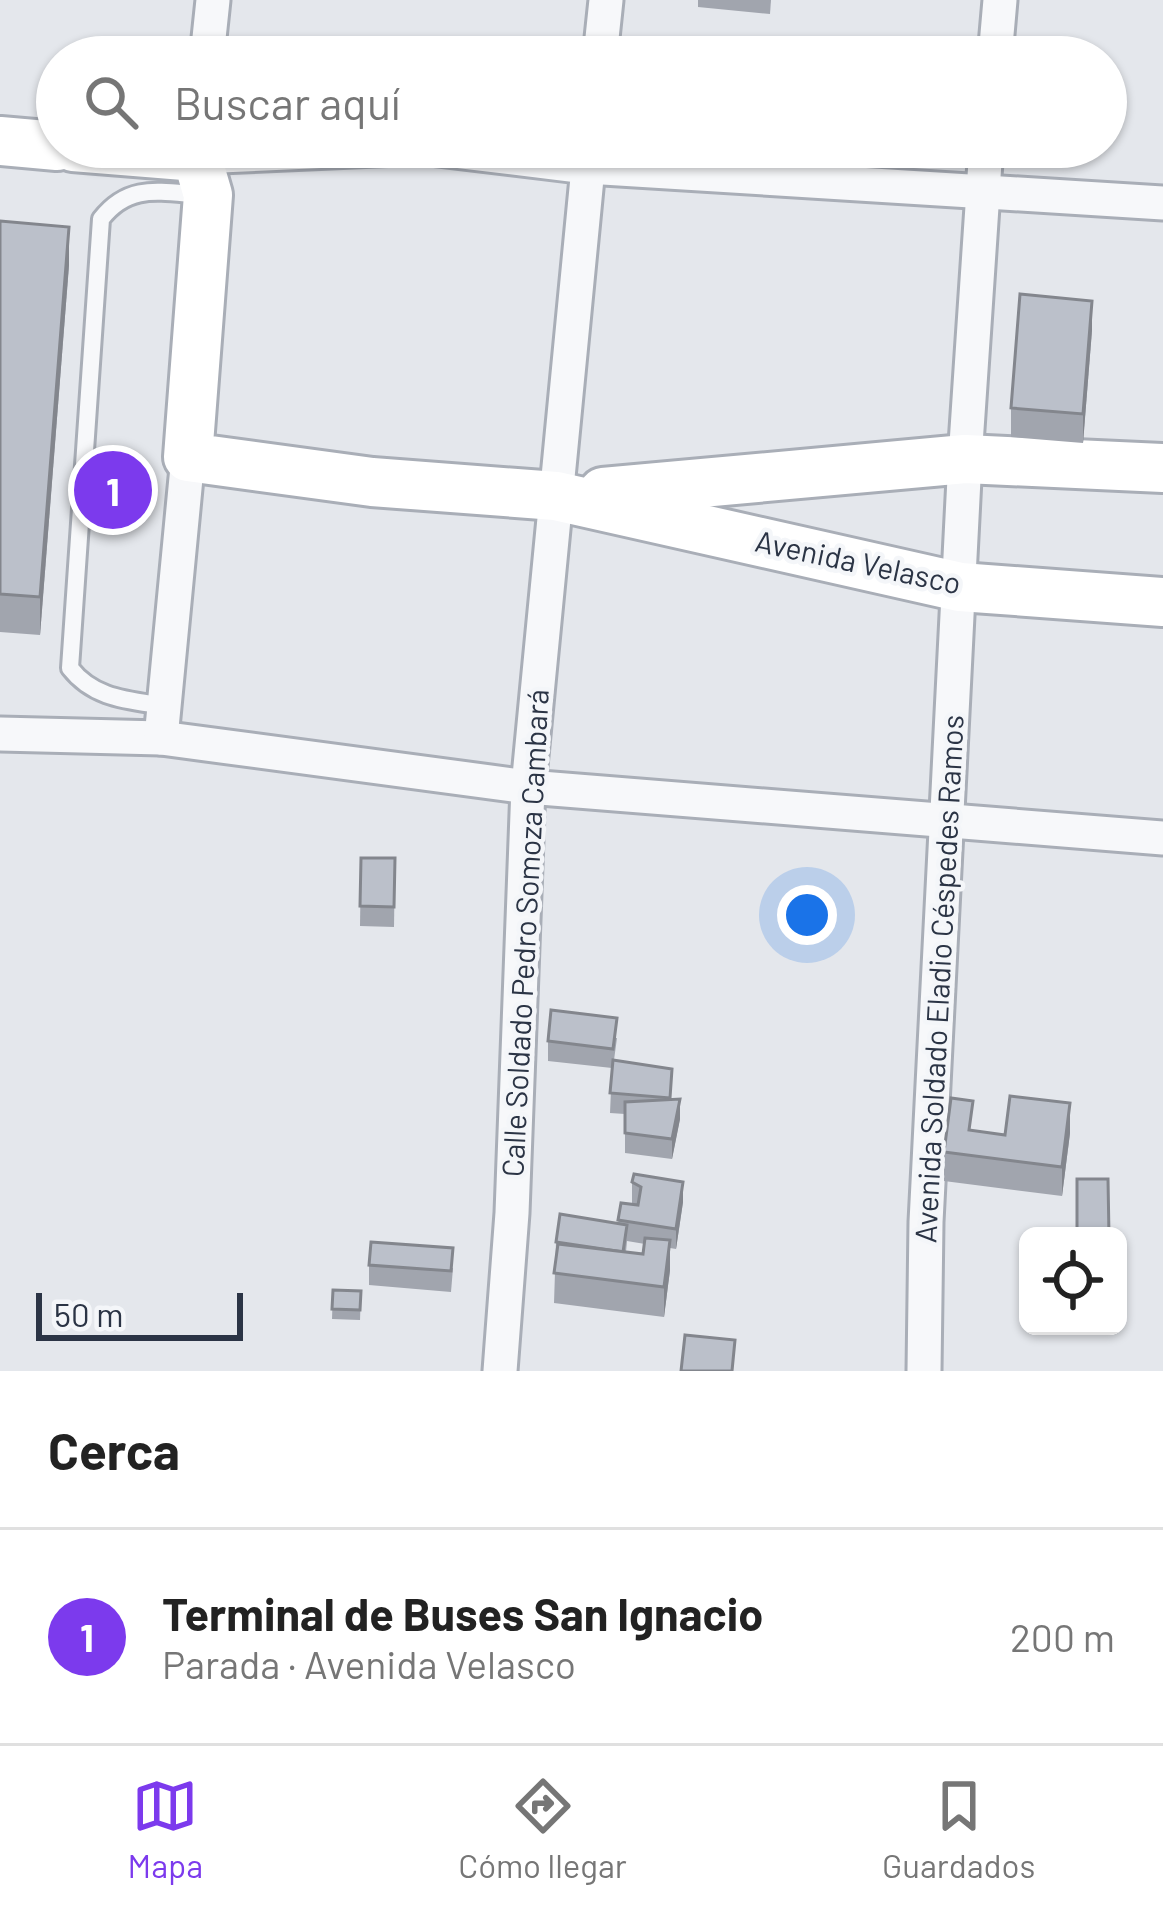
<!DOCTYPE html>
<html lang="es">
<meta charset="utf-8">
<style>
body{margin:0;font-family:Barlow,sans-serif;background:#f2f2f2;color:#222}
.controls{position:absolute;right:36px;bottom:36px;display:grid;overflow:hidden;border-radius:18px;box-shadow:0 3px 9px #0004}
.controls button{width:108px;height:108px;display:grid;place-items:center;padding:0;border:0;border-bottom:3px solid #e0e0e0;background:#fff;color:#222;font:60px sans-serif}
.scale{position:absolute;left:36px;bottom:30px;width:207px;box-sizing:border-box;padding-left:12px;border:6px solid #2b3445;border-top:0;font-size:33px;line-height:42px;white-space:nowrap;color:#2b3445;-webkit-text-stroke:9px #f4f6f9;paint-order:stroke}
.you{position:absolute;left:807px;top:915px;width:42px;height:42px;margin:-30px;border:9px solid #fff;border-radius:50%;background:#1a73e8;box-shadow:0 0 0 18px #1a73e833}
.badge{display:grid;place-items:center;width:78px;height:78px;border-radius:50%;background:#7c3aed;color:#fff;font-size:39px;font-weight:700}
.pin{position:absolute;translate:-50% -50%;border:6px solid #fff;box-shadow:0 3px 12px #0006}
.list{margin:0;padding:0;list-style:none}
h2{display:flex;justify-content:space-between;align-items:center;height:156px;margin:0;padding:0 48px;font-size:51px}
h2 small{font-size:39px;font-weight:400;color:#767676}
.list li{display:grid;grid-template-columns:78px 1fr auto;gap:36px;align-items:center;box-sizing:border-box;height:216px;padding:0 48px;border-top:3px solid #e0e0e0}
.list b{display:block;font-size:45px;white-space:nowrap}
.list p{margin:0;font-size:39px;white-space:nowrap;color:#767676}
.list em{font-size:39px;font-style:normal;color:#767676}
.icon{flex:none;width:66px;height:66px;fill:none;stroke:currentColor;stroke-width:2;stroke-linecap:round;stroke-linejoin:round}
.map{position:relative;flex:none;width:1163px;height:1371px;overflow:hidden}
.search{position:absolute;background:#fff;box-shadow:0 3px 9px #0004;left:36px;right:36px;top:36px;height:132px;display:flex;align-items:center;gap:30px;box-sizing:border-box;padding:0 42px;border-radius:66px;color:#767676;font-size:45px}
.sheet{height:372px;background:#fff}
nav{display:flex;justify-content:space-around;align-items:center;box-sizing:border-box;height:168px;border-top:3px solid #e0e0e0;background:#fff;font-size:33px;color:#767676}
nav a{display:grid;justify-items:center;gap:6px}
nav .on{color:#7c3aed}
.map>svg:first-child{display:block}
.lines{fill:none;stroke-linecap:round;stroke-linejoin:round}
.lane-casing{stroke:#a9aeb7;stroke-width:22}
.street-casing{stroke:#a9aeb7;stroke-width:39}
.secondary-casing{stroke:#a9aeb7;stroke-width:54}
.lane{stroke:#f7f8fa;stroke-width:16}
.street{stroke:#f7f8fa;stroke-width:33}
.secondary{stroke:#fff;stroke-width:48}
.wall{fill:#a1a5ae;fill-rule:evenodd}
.shaded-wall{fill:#83868d}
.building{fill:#bbc0ca;stroke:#83868d;stroke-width:3}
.labels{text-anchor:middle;stroke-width:9;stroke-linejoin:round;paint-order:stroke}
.street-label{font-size:30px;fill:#2b3445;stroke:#f4f6f9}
</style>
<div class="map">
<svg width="1163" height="1371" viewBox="0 0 1163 1371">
<rect width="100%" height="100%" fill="#e4e7ec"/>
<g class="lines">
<defs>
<path id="lane" d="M165 706C128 700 94 699 70 668L101 219C129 183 160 192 202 195"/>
<g id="street">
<path d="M207 57 213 0"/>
<path d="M600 57 606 0"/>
<path d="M995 57 1000 0"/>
<path d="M198 147 197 157 421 147 587 167 1163 203"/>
<path d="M0 734 161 738 528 787 1163 838"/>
<path d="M161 738 188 457"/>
<path d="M500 1371 512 1213 528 787 590 147"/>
<path d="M924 1371 926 1222 965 459 986 147"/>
</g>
<g id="secondary">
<path d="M0 141 57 146"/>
<path d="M73 147 197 157 208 195 188 457 372 482 556 496 960 587 1163 602"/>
<path d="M603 492 965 459 1163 468"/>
</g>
</defs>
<!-- lane casing -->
<use href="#lane" class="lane-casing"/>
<!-- street casing -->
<use href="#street" class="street-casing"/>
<!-- secondary casing -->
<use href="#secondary" class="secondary-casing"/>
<!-- lane -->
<use href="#lane" class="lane"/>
<!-- street -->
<use href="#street" class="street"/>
<!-- secondary -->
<use href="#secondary" class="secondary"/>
</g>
<!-- wall -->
<g class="wall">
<path d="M698 0H771L770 14 698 7Z"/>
<path d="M0 221 69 265 40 635 0 632Z"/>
<path d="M1092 330 1083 443 1011 437V408Z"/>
<path d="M361 858H395L394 927 360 926Z"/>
<path d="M617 1038 614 1060 671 1100 680 1119 672 1159 625 1153V1114L610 1113 612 1068 548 1061V1041Z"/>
<path d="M973 1131 1005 1135 1070 1133 1062 1196 944 1181V1152Z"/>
<path d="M632 1182 683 1202 676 1249 670 1248V1270L664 1317 554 1303 556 1242 618 1224 621 1203 638 1205 632 1203ZM627 1241 645 1244 643 1254 626 1252Z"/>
<path d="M369 1265 453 1268 451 1292 369 1285Z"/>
<path d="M333 1290 361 1291 360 1320 332 1319Z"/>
</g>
<!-- shaded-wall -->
<g class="shaded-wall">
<path d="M69 227V265L40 635V597Z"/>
<path d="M1092 301V330L1083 443V414Z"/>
<path d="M680 1099V1119L672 1159V1139Z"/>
<path d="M1070 1103V1133L1062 1196V1167Z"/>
<path d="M683 1182V1202L676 1249V1229Z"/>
<path d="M670 1240V1270L664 1317V1287Z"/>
</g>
<!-- building -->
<g class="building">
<path d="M0 221 69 227 40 597 0 594Z"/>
<path d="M1020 294 1092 301 1083 414 1011 408Z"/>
<path d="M361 858H395L394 907 360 906Z"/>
<path d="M551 1010 617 1018 613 1049 548 1041Z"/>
<path d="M613 1060 672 1069 670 1098 610 1093Z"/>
<path d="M1010 1096 1070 1103 1062 1167 944 1152 951 1098 973 1101 969 1130 1005 1135Z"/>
<path d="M680 1099 672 1139 625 1133V1102Z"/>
<path d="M634 1174 683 1182 676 1229 618 1220 621 1203 638 1205 641 1187 632 1182Z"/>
<path d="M1077 1179H1108L1109 1236H1077Z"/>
<path d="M560 1214 627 1225 623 1252 556 1242Z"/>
<path d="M645 1238 670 1240 664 1287 554 1273 558 1244 643 1254Z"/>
<path d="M371 1242 453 1248 451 1271 369 1265Z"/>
<path d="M333 1290 361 1291 360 1310 332 1309Z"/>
<path d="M685 1335 735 1340 732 1371H681Z"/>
</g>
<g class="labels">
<!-- street labels -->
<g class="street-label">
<text transform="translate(858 563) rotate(12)" y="10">Avenida Velasco</text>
<text transform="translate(526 933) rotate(-87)" y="10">Calle Soldado Pedro Somoza Cambará</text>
<text transform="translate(940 979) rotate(-87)" y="10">Avenida Soldado Eladio Céspedes Ramos</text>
</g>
</g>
</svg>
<div class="controls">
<button><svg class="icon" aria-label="locate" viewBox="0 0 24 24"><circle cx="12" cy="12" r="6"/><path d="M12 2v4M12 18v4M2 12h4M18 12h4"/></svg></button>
</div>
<div class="scale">50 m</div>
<div class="you"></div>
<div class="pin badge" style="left:113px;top:490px">1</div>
<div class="search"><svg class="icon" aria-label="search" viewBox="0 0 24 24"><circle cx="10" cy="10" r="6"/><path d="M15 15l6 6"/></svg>Buscar aquí</div>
</div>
<section class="sheet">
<h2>Cerca<small></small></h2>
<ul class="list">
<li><span class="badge">1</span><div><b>Terminal de Buses San Ignacio</b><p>Parada · Avenida Velasco</p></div><em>200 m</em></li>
</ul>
</section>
<nav>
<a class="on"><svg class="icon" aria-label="map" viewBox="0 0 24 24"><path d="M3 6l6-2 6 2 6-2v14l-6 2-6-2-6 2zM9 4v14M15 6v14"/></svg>Mapa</a>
<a><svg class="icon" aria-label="directions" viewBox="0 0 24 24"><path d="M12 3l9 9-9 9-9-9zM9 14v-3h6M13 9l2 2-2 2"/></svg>Cómo llegar</a>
<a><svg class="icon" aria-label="saved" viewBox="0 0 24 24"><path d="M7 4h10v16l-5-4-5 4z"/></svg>Guardados</a>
</nav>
